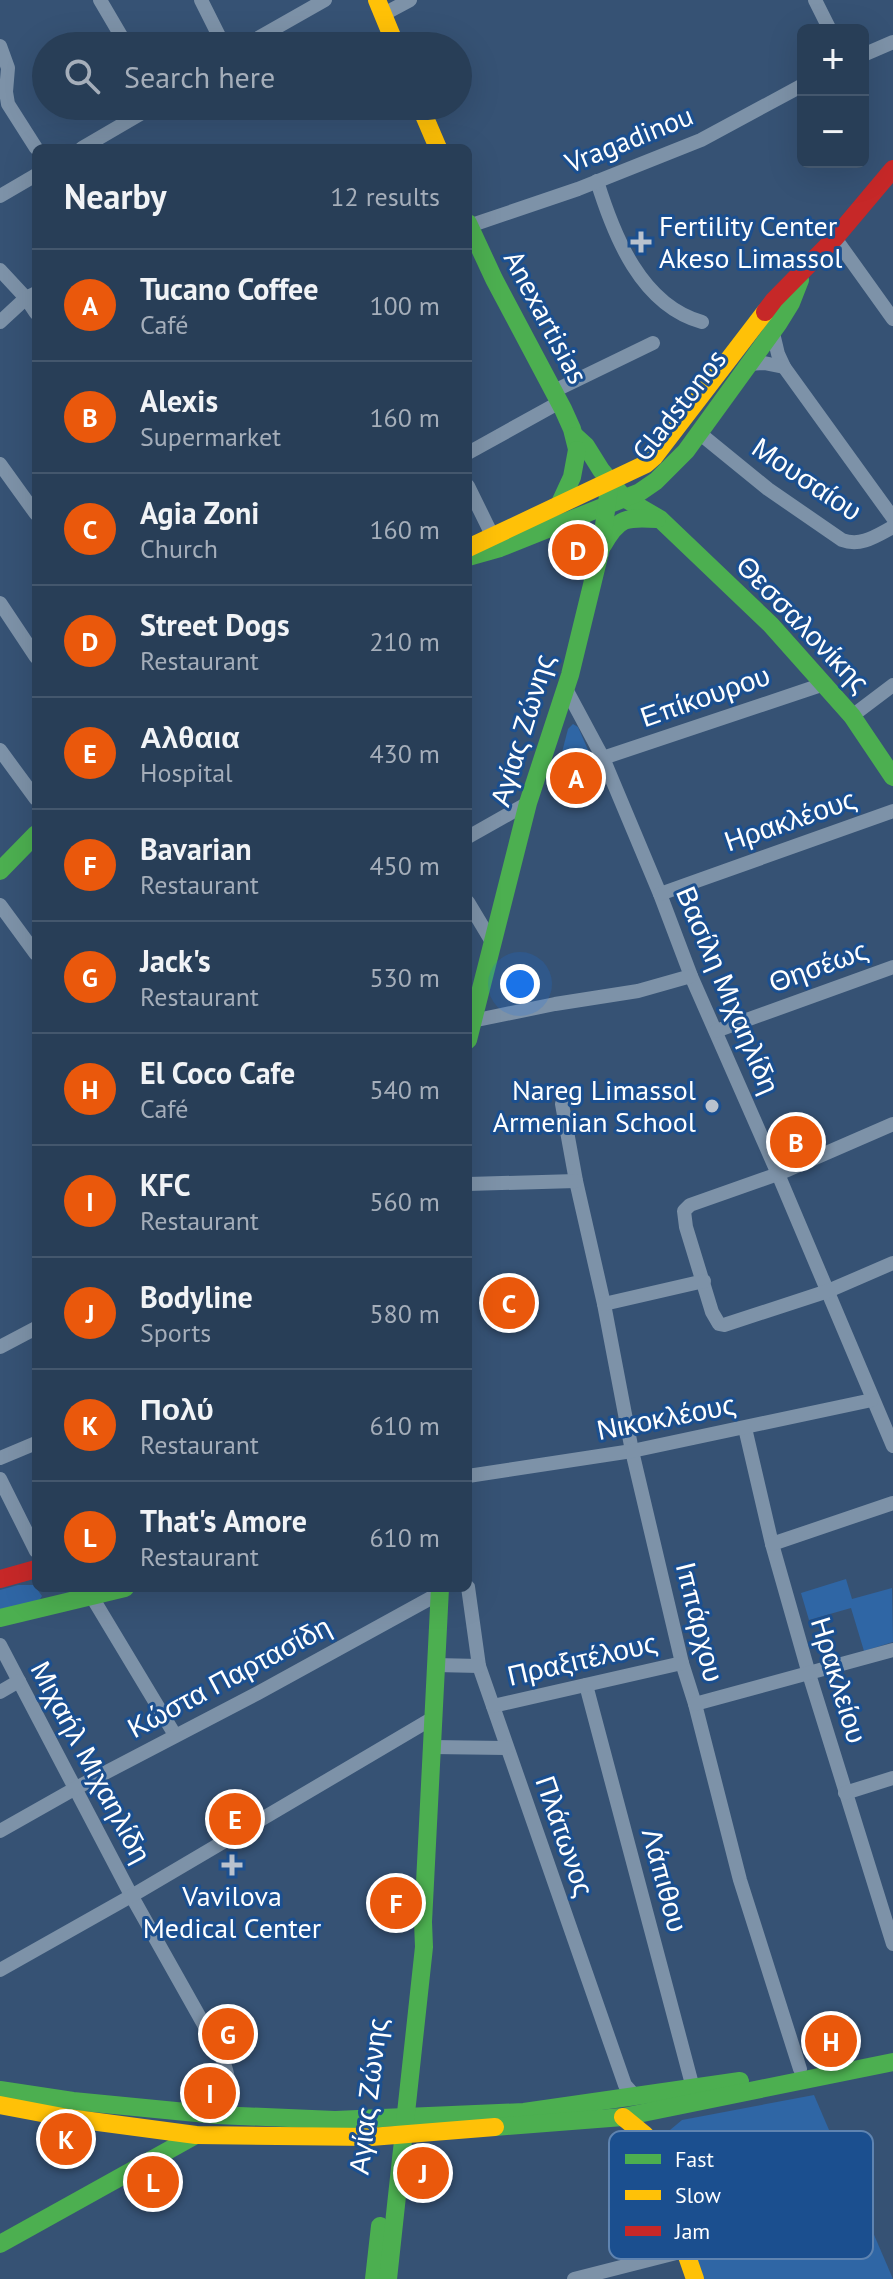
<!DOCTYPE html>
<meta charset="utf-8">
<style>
body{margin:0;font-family:"PT Sans",sans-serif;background:#30455d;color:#f1f3f6}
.controls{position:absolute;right:24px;top:24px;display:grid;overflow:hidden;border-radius:12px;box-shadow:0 8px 32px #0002}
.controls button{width:72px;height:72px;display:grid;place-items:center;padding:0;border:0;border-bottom:2px solid #44576d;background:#283e57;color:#f1f3f6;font:40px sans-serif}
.you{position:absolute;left:520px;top:984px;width:28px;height:28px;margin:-20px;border:6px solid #fff;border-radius:50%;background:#1a73e8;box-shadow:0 0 0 12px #1a73e833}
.badge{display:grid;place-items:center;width:52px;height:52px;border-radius:50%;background:#ea580c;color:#fff;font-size:26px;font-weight:700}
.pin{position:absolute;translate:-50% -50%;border:4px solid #fff;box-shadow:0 2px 8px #0006}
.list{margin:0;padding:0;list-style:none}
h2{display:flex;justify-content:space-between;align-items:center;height:104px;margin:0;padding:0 32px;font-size:34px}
h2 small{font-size:26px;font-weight:400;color:#a5aeba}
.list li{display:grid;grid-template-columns:52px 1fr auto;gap:24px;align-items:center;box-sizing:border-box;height:112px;padding:0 32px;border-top:2px solid #44576d}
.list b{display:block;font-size:30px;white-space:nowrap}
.list p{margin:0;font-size:26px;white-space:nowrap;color:#a5aeba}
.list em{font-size:26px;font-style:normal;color:#a5aeba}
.icon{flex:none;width:44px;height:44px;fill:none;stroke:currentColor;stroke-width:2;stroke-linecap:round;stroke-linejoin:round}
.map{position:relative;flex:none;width:893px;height:2279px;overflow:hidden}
.search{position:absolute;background:#283e57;box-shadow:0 8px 32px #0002;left:32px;top:32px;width:440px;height:88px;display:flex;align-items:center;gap:20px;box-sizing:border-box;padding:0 28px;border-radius:44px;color:#a5aeba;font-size:30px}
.panel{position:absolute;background:#283e57;box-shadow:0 8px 32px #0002;left:32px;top:144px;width:440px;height:1448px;border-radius:12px}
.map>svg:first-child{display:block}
.green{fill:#2f66a5}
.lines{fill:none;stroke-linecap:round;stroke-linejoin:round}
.street{stroke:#7d92a8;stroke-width:14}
.fast{stroke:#4caf50;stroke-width:18}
.slow{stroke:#ffc107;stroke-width:18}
.jam{stroke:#c62828;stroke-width:18}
.poi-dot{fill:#b9c2ce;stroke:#1b4f8f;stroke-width:3}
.labels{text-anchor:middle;stroke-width:6;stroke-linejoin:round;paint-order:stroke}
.street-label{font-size:28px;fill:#fff;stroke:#1b4f8f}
.poi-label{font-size:28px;fill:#fff;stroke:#1b4f8f;text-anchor:start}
.key{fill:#1b4f8f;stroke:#5f84b1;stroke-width:2}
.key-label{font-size:22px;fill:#fff}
</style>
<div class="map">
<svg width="893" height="2279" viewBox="0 0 893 2279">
<rect width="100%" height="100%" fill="#365274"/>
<!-- green -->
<g class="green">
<path d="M573 724 578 727 592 759 560 760 568 729Z"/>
<path d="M846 1579 852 1599 892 1588 893 1642 864 1651 851 1608 809 1620 801 1593Z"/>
<path d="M18 1585H34L42 1596 39 1601 0 1612V1590Z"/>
<path d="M814 2095 893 2279H704L660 2148 664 2135 682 2120Z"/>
</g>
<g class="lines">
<!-- street -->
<g class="street">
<path d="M100 0 127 46"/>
<path d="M201 0 224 46"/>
<path d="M815 0 830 30"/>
<path d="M382 15 410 0"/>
<path d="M0 46 8 68 6 92 8 104 36 148"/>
<path d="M244 46 325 0"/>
<path d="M863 55 893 42"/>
<path d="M82 148 154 106"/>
<path d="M597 181C614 236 641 305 702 322"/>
<path d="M0 196 36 175"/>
<path d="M469 226 578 189 701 140 803 85"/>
<path d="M835 238 893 319"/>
<path d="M0 270 26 298 36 313"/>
<path d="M0 322 26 298 36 293"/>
<path d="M773 333 778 354 784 367 893 518"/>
<path d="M747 364 764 363 784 367"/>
<path d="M554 391 653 343"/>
<path d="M698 432 768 489 842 540C861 547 876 536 893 527"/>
<path d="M468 453 560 402"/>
<path d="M0 464 36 514"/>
<path d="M468 486 492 535"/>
<path d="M0 603 36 657"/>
<path d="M566 689 603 758 660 894 691 976 778 1174 893 1446"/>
<path d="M852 716 893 685"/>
<path d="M0 750 36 799"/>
<path d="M603 758 824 684"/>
<path d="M468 837 528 803"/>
<path d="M660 894 893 811"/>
<path d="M468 902 492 942"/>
<path d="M0 905 36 954"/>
<path d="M472 1021 555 1004 638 991 691 976"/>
<path d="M716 1031 893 967"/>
<path d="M562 1104 576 1181 604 1304 632 1451 682 1663 695 1704 740 1880 800 2069"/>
<path d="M893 1124 778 1174 690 1205 684 1211 686 1227 712 1312 719 1324 724 1325 828 1291 893 1263"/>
<path d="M468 1184 576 1181"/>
<path d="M604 1304 704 1281"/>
<path d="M0 1347 36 1328"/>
<path d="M745 1428 772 1544 809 1674 893 1944"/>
<path d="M0 1458 36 1443"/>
<path d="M468 1476 632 1451 872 1400"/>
<path d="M0 1479 36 1551"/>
<path d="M772 1544 893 1503"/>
<path d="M468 1587 479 1666 625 2085 634 2095"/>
<path d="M92 1597 175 1735"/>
<path d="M0 1645 131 1895 221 2055C232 2083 231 2089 217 2115"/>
<path d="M436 1665 479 1666"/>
<path d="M586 1685 693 2088"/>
<path d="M0 1692 19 1681"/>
<path d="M695 1704 893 1650"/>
<path d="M493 1706 682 1663"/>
<path d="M432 1747 506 1748"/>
<path d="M845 1793 893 1778"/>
<path d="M0 1831 76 1788 258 1693 440 1593"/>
<path d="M0 1970 140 1891 433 1718"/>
<path d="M574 2279 684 2251"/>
</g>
<!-- fast -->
<g class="fast">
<path d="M468 223 494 279 563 409 572 429 577 449"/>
<path d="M575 436 586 446 601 470 624 498 660 519 771 625 852 716 893 777"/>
<path d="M560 503 572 477 577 450"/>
<path d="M603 545C619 517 626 517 657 519"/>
<path d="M468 557 500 548 640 492 656 481 686 451 778 324 791 303 800 280"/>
<path d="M0 871 36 834"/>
<path d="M468 1040 528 803 570 675 601 548 610 481"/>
<path d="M0 1618 125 1588"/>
<path d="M0 2090 73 2101 217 2115 335 2120 524 2112 740 2081"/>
<path d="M495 2127 623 2117 893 2062"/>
<path d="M0 2244 196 2135"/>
<path d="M374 2279 380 2226"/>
<path d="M388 2279 424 1947 423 1922 440 1588"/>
</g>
<!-- slow -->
<g class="slow">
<path d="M377 0 396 46"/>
<path d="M420 106 438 148"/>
<path d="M468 548 646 464 654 457 765 312"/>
<path d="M0 2105 68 2118 196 2135 371 2137 495 2127"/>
<path d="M623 2117 645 2135 695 2279"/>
</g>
<!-- jam -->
<g class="jam">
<path d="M765 312 774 300 835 238 893 169"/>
<path d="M0 1579 36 1569"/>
</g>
</g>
<!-- markers -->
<g class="poi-dot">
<path d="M637 230h8v8h8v8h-8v8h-8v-8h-8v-8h8z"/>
<circle cx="712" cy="1106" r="8"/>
<path d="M228 1853h8v8h8v8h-8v8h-8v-8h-8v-8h8z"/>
</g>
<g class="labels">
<!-- street labels -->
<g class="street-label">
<text transform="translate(629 139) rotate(-22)" y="10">Vragadinou</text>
<text transform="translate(546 317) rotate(62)" y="10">Anexartisias</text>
<text transform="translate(679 405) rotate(-52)" y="10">Gladstonos</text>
<text transform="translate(807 479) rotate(34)" y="10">Μουσαίου</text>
<text transform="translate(803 624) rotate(46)" y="10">Θεσσαλονίκης</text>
<text transform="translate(705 696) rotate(-19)" y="10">Επίκουρου</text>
<text transform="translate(522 730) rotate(-73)" y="10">Αγίας Ζώνης</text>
<text transform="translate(790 820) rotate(-19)" y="10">Ηρακλέους</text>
<text transform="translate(818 966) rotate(-20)" y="10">Θησέως</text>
<text transform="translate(728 990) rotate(67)" y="10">Βασίλη Μιχαηλίδη</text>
<text transform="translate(666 1417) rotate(-11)" y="10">Νικοκλέους</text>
<text transform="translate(700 1622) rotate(76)" y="10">Ιππάρχου</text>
<text transform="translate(582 1659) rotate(-13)" y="10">Πραξιτέλους</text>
<text transform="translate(229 1677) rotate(-28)" y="10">Κώστα Παρτασίδη</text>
<text transform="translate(839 1680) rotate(73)" y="10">Ηρακλείου</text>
<text transform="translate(91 1762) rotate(62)" y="10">Μιχαήλ Μιχαηλίδη</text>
<text transform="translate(565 1836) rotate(71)" y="10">Πλάτωνος</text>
<text transform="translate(665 1880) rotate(75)" y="10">Λάπιθου</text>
<text transform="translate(368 2096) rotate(-83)" y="10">Αγίας Ζώνης</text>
</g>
<!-- poi labels -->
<g class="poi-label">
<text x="659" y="236">Fertility Center<tspan x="659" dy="32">Akeso Limassol</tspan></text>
<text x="696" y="1100" text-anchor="end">Nareg Limassol<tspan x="696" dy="32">Armenian School</tspan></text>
<text x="232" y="1906" text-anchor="middle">Vavilova<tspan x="232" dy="32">Medical Center</tspan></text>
</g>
</g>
<!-- legend -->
<rect x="609" y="2131" width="264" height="128" rx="12" class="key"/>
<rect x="625" y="2154" width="36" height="10" fill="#4caf50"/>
<rect x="625" y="2190" width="36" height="10" fill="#ffc107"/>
<rect x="625" y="2226" width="36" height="10" fill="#c62828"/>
<g class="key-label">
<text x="675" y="2167">Fast</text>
<text x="675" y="2203">Slow</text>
<text x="675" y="2239">Jam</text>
</g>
</svg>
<div class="controls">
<button>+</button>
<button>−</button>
</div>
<div class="you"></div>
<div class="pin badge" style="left:576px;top:778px">A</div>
<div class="pin badge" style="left:796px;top:1142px">B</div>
<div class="pin badge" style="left:509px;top:1303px">C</div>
<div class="pin badge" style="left:578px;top:550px">D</div>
<div class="pin badge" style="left:235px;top:1819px">E</div>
<div class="pin badge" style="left:396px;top:1903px">F</div>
<div class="pin badge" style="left:228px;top:2034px">G</div>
<div class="pin badge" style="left:831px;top:2041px">H</div>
<div class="pin badge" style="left:210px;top:2093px">I</div>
<div class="pin badge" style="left:423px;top:2173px">J</div>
<div class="pin badge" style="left:66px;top:2139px">K</div>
<div class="pin badge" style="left:153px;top:2182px">L</div>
<div class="search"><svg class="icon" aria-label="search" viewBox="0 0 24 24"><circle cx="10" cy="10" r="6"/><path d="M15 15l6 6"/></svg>Search here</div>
<section class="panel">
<h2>Nearby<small>12 results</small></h2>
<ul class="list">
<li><span class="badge">A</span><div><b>Tucano Coffee</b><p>Café</p></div><em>100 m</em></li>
<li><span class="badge">B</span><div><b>Alexis</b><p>Supermarket</p></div><em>160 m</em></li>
<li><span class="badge">C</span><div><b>Agia Zoni</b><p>Church</p></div><em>160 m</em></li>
<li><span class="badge">D</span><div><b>Street Dogs</b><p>Restaurant</p></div><em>210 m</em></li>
<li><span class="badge">E</span><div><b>Αλθαια</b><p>Hospital</p></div><em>430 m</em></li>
<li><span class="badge">F</span><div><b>Bavarian</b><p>Restaurant</p></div><em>450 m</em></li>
<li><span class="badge">G</span><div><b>Jack's</b><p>Restaurant</p></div><em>530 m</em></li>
<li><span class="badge">H</span><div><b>El Coco Cafe</b><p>Café</p></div><em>540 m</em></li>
<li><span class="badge">I</span><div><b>KFC</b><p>Restaurant</p></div><em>560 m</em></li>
<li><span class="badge">J</span><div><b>Bodyline</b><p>Sports</p></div><em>580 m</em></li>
<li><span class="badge">K</span><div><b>Πολύ</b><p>Restaurant</p></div><em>610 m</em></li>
<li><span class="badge">L</span><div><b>That's Amore</b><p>Restaurant</p></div><em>610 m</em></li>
</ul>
</section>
</div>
